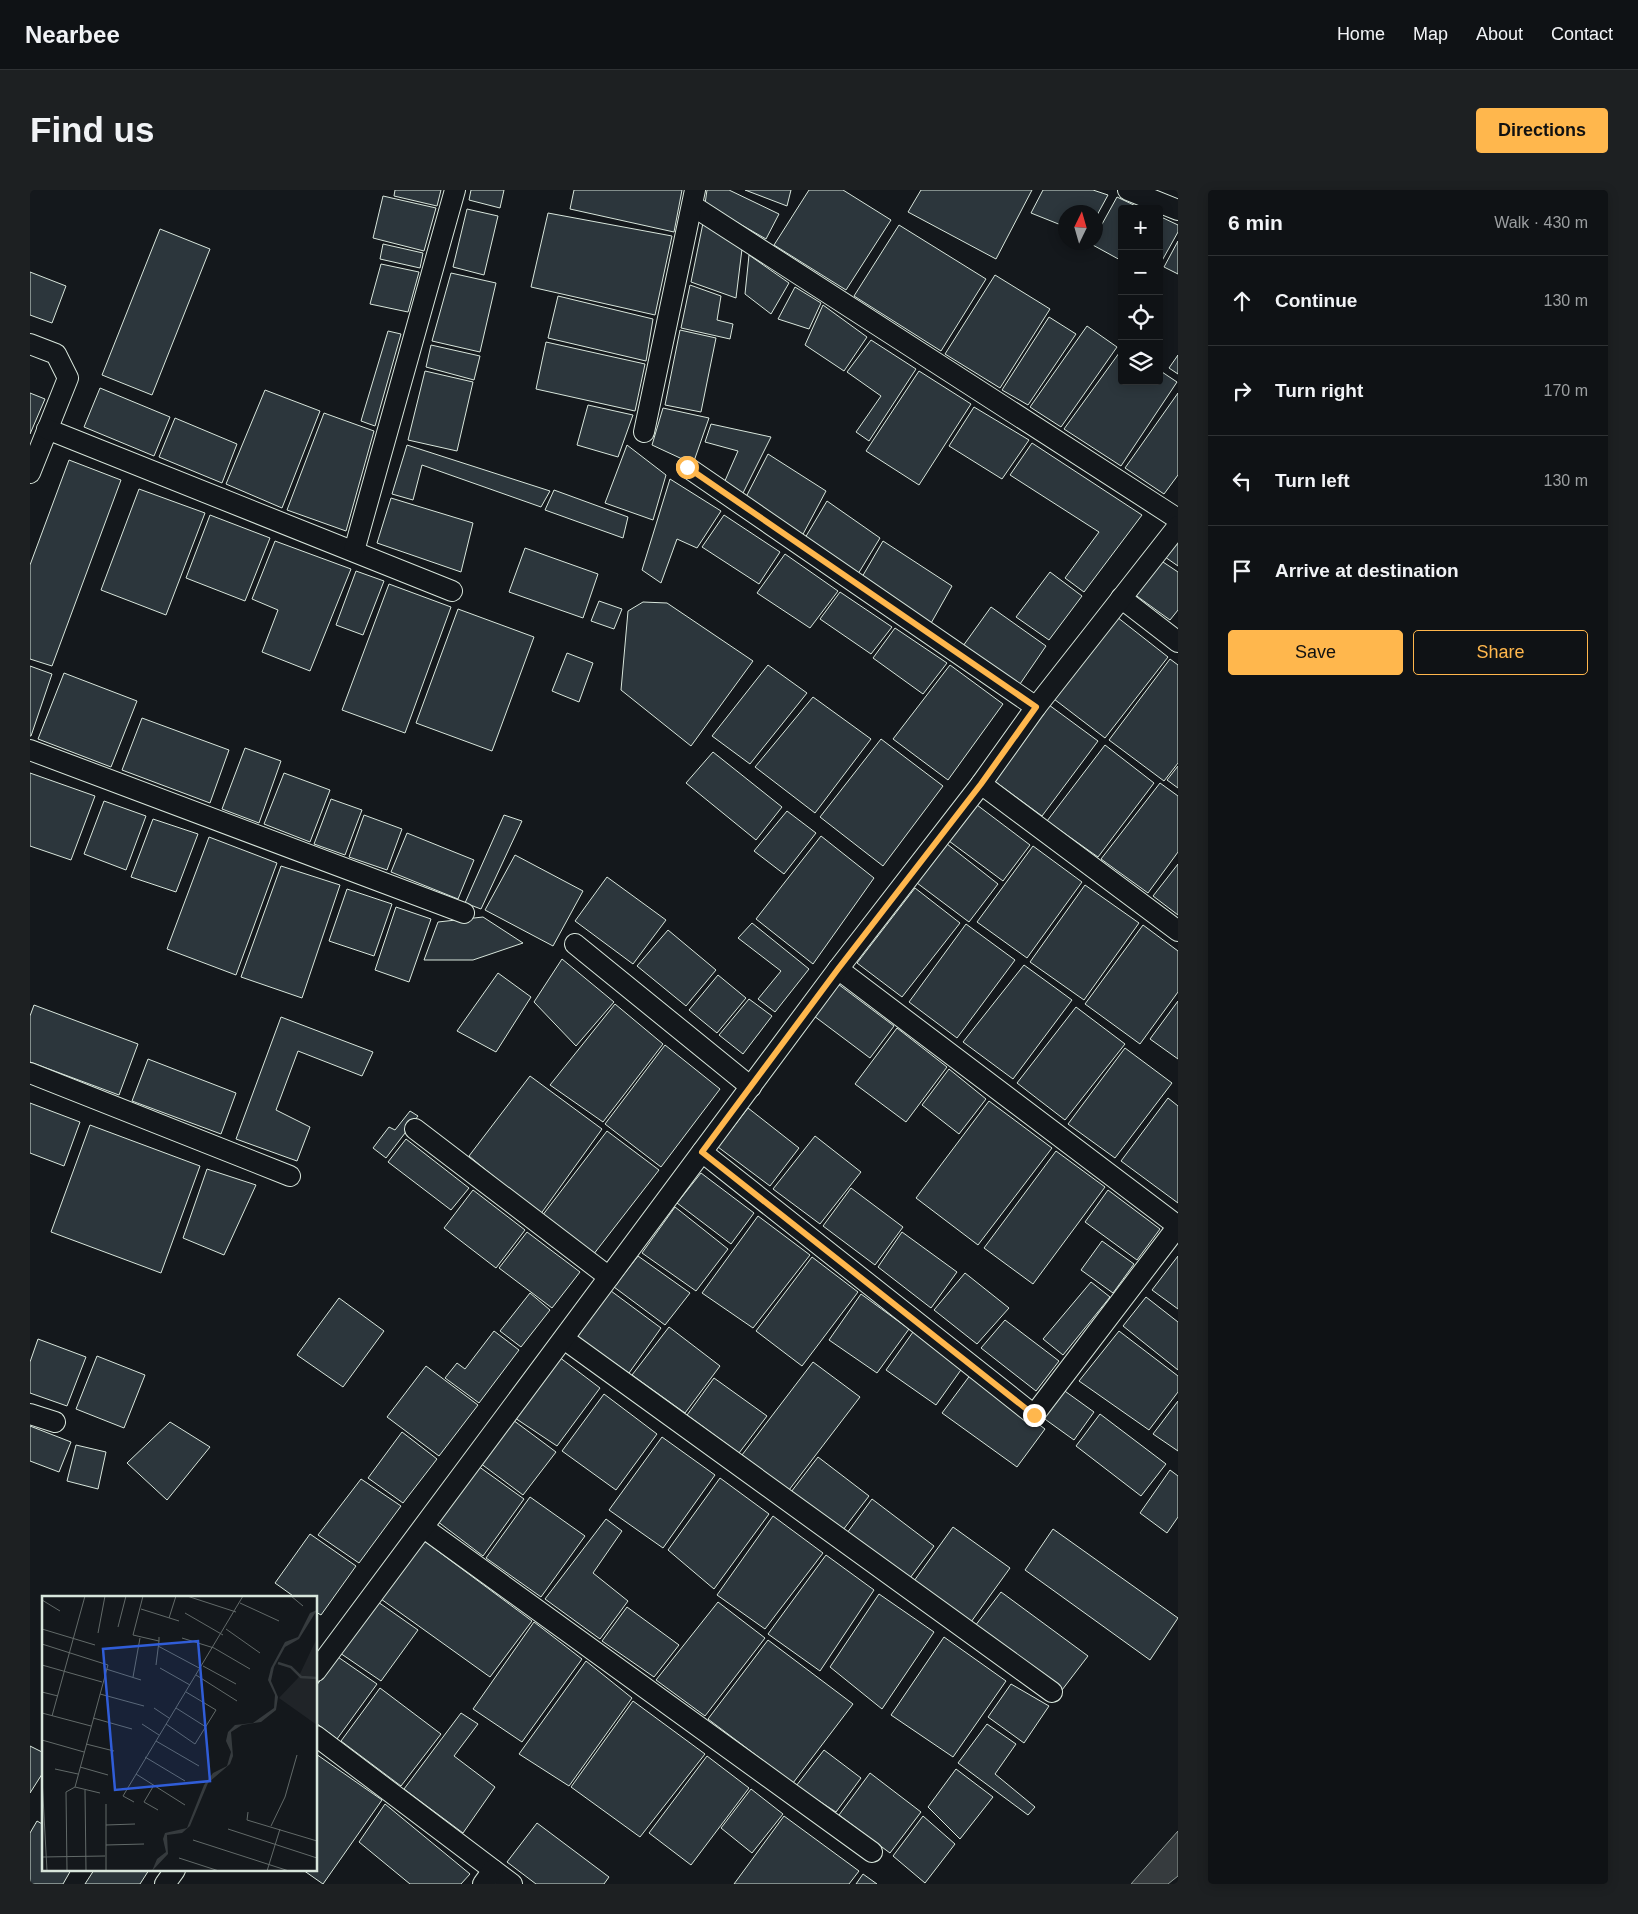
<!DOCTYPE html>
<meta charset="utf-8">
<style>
body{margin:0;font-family:Arial,sans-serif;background:#1d2022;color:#f1f3f6}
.controls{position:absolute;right:15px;top:15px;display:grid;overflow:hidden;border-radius:5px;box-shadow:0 2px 12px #0003}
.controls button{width:45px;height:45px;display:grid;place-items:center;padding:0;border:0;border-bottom:1px solid #2f3234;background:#0f1215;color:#f1f3f6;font:25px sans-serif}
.compass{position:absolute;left:1028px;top:15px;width:45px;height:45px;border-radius:50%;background:#0f1215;box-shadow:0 2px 12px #0003;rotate:5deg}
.stop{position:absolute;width:15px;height:15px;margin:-11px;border:4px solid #ffb74d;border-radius:50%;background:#fff}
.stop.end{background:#ffb74d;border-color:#fff;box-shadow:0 1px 5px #0008}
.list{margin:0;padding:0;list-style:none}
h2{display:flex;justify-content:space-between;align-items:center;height:65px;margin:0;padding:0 20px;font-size:21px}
h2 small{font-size:16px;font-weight:400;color:#9b9ea0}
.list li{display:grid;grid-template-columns:32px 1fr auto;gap:15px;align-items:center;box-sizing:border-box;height:90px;padding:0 20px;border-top:1px solid #2f3234}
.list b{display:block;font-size:19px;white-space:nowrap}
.list em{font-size:16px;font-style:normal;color:#9b9ea0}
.actions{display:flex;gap:10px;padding:15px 20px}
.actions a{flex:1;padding:11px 0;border:1px solid #ffb74d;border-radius:5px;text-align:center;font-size:18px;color:#ffb74d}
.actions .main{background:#ffb74d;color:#111}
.icon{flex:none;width:28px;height:28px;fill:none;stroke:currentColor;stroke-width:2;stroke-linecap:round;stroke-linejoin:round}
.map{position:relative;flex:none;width:1148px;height:1694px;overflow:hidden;border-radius:5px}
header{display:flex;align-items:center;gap:30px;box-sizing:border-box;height:70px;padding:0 25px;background:#0f1215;border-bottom:1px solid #2f3234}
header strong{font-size:24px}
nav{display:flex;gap:28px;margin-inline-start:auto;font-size:18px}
.intro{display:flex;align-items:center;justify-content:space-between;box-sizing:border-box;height:120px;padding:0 30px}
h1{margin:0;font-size:35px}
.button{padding:12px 22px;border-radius:5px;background:#ffb74d;color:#111;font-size:18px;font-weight:700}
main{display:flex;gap:30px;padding:0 30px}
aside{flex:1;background:#0f1215;border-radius:5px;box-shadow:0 2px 12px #0003}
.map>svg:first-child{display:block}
.water{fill:#363b3e;stroke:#939e99}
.building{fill:#2c363c;stroke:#d8e6dc}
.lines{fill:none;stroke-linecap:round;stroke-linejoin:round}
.street-casing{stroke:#d8e6dc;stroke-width:22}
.street{stroke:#14181c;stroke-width:20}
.route{stroke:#ffb74d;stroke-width:6}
.inset-river{fill:none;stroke:#363b3e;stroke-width:2.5}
.inset-road{fill:none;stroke:#626a69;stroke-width:1}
.view{fill:#305dd8;fill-opacity:0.15;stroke:#305dd8;stroke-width:2.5}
.inset-edge{fill:none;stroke:#d8e6dc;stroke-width:2.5}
</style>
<header>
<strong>Nearbee</strong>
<nav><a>Home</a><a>Map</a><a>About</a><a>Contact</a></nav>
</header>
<div class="intro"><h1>Find us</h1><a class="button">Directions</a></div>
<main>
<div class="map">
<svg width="1148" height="1694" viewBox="0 0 1148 1694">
<rect width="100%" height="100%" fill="#14181c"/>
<!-- water -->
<path class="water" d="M1148 1641V1686L1138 1694H1101Z"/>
<!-- building -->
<g class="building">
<path d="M365 0H411L407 16 364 6Z"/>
<path d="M441 0H474L470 18 439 10Z"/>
<path d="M544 0H652L644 42 540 19Z"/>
<path d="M677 0H699L749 24 736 49 675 14Z"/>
<path d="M715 0H761L757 16Z"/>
<path d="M779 0H813L861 30 816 100 744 55Z"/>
<path d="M891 0H1002L966 69 878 22Z"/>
<path d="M1013 0H1063L1078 5 1066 27V22H1036V37L1001 23Z"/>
<path d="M353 6 406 18 394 61 343 48Z"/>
<path d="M1087 7 1112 19H1092V71L1061 54 1066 52V45Z"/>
<path d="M437 19 468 26 454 85 423 77Z"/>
<path d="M518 23 642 46 625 125 501 97Z"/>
<path d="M1129 26 1148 35V42L1129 76Z"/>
<path d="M673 33 712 59 706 108 661 92Z"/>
<path d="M869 35 956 89 911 161 824 106Z"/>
<path d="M130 39 180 59 122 205 72 185Z"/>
<path d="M1148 51V84L1134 77Z"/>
<path d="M353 54 393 63 390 78 350 69Z"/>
<path d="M719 65 759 93 741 124 715 104Z"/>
<path d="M351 74 389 82 378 122 340 114Z"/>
<path d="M0 82 36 96 22 133 0 125Z"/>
<path d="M421 83 466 93 450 162 402 151Z"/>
<path d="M965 85 1020 119 970 198 915 164Z"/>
<path d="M660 95 691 106 687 130 703 134 700 149 651 138Z"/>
<path d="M765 97 791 113 779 139 748 129Z"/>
<path d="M528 106 623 129 616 171 518 148Z"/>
<path d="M793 115 837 147 814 181 775 155Z"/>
<path d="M1019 127 1046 144 998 215 972 200Z"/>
<path d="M1057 136 1087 157 1031 237 1000 217Z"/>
<path d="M650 140 686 148 671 222 635 215Z"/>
<path d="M358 141 371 144 345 236 331 231Z"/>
<path d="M841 150 886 179 839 251 826 242 851 206 817 182Z"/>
<path d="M516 152 615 174 605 221 506 199Z"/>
<path d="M401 155 450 166 444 190 396 177Z"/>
<path d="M1092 159V191H1129V180L1147 192 1091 276 1034 239Z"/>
<path d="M1148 165V184L1139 178Z"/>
<path d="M395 181 443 192 427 261 378 250Z"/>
<path d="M889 181 941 214 889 295 836 261Z"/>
<path d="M70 198 140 227 124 266 54 237Z"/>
<path d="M235 200 290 221 252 318 196 294Z"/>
<path d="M0 203 15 209 0 244Z"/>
<path d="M1148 203V285L1134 304 1095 278Z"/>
<path d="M558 215 603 225 588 267 547 255Z"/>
<path d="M944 217 999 250 972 289 919 256Z"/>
<path d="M633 218 679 228 663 274 622 255Z"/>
<path d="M294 223 344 241 316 341 257 320Z"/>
<path d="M145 228 207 254 192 293 129 267Z"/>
<path d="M681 234 741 247 711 307 694 293 708 261 675 252Z"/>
<path d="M1002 253 1112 325 1054 402 1035 388 1069 342 980 285Z"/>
<path d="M377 255 520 301 511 317 392 275 383 310 362 304Z"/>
<path d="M597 255 636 285 623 330 575 313Z"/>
<path d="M738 264 796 301 772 346 715 309Z"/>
<path d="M39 270 91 290 22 476 0 469V375Z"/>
<path d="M640 289 691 321 667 358 647 349 631 393 612 380Z"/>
<path d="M109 299 175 323 136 425 71 400Z"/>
<path d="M524 300 598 327 593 348 515 320Z"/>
<path d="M361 308 443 333 431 382 347 353Z"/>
<path d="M797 311 850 348 828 384 775 348Z"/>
<path d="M180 325 240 348 215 411 156 388Z"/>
<path d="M694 325 750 362 729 394 672 357Z"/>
<path d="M1148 350V376L1135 367Z"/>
<path d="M245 351 321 379 280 481 232 462 248 420 222 409Z"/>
<path d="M853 351 922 396 900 435 832 387Z"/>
<path d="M495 358 568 384 553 428 479 402Z"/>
<path d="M755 364 808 401 780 438 727 403Z"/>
<path d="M1130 370 1148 382V420L1140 430 1104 404Z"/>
<path d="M326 381 354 391 333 445 306 435Z"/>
<path d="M1020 382 1052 406 1019 450 986 427Z"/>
<path d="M359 394 421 417 375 543 312 520Z"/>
<path d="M810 402 862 437 841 464 790 429Z"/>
<path d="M569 411 592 419 584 439 561 431Z"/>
<path d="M613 412 637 413 723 471 661 556 591 500 598 421Z"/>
<path d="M961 417 1016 456 990 494 933 456Z"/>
<path d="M428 419 504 447 462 561 386 533Z"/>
<path d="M1087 427 1138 467 1075 548 1024 509Z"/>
<path d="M865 438 917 473 893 504 843 468Z"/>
<path d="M537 463 563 473 549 512 522 501Z"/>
<path d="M1140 469 1148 475V573L1134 591 1079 550Z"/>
<path d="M738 475 777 503 720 574 682 546Z"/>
<path d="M920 475 973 514 918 590 863 549Z"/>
<path d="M0 476 22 484 1 546H0Z"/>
<path d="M34 483 107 511 81 577 8 549Z"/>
<path d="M783 507 841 549 785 623 725 577Z"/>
<path d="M1019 515 1068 551 1012 626 963 590Z"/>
<path d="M112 528 199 560 180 613 92 580Z"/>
<path d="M851 549 913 596 853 676 790 627Z"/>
<path d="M1075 555 1124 593 1068 667 1017 631Z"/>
<path d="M215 558 251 571 229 633 192 619Z"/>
<path d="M683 562 752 617 726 650 656 593Z"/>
<path d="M1148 576V598L1137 590Z"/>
<path d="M0 583 65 606 41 670 0 656Z"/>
<path d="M254 583 300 600 280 652 234 634Z"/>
<path d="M1130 593 1148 606V662L1118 703 1071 669Z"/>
<path d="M301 609 332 620 315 665 284 654Z"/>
<path d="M74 611 116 626 96 680 54 664Z"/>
<path d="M947 615 1000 655 973 691 919 651Z"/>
<path d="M757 621 786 643 754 684 724 661Z"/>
<path d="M334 625 372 639 357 680 319 667Z"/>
<path d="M474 625 492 631 451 719 435 713Z"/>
<path d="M123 629 168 644 146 702 101 687Z"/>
<path d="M377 643 444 670 428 709 361 682Z"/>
<path d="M791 646 844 688 783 774 726 729Z"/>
<path d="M179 647 247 673 206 785 137 759Z"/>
<path d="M917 654 968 694 939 732 887 693Z"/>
<path d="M1003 656 1052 692 997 768 947 732Z"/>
<path d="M485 665 553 701 523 756 455 720Z"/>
<path d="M1148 674V725L1123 706Z"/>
<path d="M251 676 310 695 272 808 211 787Z"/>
<path d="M577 687 636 730 603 774 545 731Z"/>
<path d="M1055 695 1109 733 1054 810 1000 772Z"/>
<path d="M885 698 930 733 872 807 827 773Z"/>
<path d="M317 699 362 714 344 766 299 751Z"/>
<path d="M366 717 401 729 379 792 345 780Z"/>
<path d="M453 727 493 753 443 770H394L408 732Z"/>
<path d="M722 733 779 779 745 822 728 809 751 781 708 748Z"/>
<path d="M936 734 985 770 927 848 879 812Z"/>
<path d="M1113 735 1148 761V802L1110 854 1055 814Z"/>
<path d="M638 740 686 780 656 816 607 776Z"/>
<path d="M532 769 584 812 546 856 504 812Z"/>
<path d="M994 775 1042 810 983 889 933 852Z"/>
<path d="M468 783 501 807 466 862 427 841Z"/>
<path d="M688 785 716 808 687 843 659 820Z"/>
<path d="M808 794 864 836 840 868 784 826Z"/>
<path d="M719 809 742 826 713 864 689 845Z"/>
<path d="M1148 811V869L1120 849Z"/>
<path d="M585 814 633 854 573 932 520 895Z"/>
<path d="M4 815 108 854 89 905 0 872V826Z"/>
<path d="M1046 817 1095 854 1035 930 987 893Z"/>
<path d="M251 827 343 862 332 886 268 861 246 920 280 937 267 971 206 949Z"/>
<path d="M867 838 917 877 876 932 825 894Z"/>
<path d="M635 855 690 899 631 977 575 934Z"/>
<path d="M1095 858 1142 893 1085 968 1038 934Z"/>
<path d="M118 869 206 903 191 944 102 911Z"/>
<path d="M919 879 956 909 929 944 892 915Z"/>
<path d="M500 886 572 939 510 1025 439 966Z"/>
<path d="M1138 908 1148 916V1013L1091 971Z"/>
<path d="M959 911 1022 958 948 1055 886 1008Z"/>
<path d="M0 913 50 932 34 976 0 963Z"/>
<path d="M718 918 769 958 740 996 688 957Z"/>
<path d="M380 921 388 926 356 968 343 958 359 937 365 940Z"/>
<path d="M60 935 170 976 131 1083 21 1042Z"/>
<path d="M577 941 629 980 563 1065 512 1026Z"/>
<path d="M785 946 831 982 790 1034 743 999Z"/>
<path d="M376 949 439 998 421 1020 358 972Z"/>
<path d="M1026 961 1075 997 1003 1094 954 1058Z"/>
<path d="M177 979 226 995 194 1065 153 1048Z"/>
<path d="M671 983 724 1023 701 1054 647 1013Z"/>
<path d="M821 998 873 1037 845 1075 793 1036Z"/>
<path d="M443 1000 495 1040 466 1078 414 1038Z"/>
<path d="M1078 1000 1130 1039 1107 1070 1055 1032Z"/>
<path d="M645 1017 698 1059 666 1101 612 1063Z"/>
<path d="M728 1026 780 1065 723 1138 672 1103Z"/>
<path d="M497 1042 550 1082 522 1118 469 1078Z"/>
<path d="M872 1042 927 1082 901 1118 848 1077Z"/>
<path d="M1072 1051 1104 1074 1083 1103 1051 1080Z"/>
<path d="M608 1066 660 1103 635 1135 584 1097Z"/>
<path d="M1148 1066V1119L1122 1100Z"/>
<path d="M782 1067 828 1102 772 1176 726 1141Z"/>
<path d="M935 1083 979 1118 947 1154 904 1120Z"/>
<path d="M1061 1092 1080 1107 1033 1165 1013 1149Z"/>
<path d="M581 1101 631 1138 599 1183 547 1147Z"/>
<path d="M500 1103 520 1120 491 1157 470 1141Z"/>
<path d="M831 1104 879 1139 847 1183 799 1150Z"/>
<path d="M1116 1107 1148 1132V1180L1093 1136Z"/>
<path d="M309 1108 354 1141 313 1197 267 1165Z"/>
<path d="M975 1130 1029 1171 1006 1201 951 1158Z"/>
<path d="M639 1137 690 1176 655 1223 602 1185Z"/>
<path d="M464 1141 489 1160 449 1213 415 1188 427 1173 435 1179Z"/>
<path d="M1089 1141 1148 1186V1202L1119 1240 1049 1191Z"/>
<path d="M883 1142 933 1177 906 1215 856 1180Z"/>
<path d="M8 1149 56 1167 37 1216 0 1203V1172Z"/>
<path d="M67 1166 115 1185 94 1238 46 1219Z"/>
<path d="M529 1167 570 1198 527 1256 485 1228Z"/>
<path d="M783 1172 830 1207 759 1300 712 1265Z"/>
<path d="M396 1176 448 1215 409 1266 357 1227Z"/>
<path d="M941 1184 1015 1239 987 1277 912 1223Z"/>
<path d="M684 1188 737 1226 709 1263 657 1225Z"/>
<path d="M1032 1199 1064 1222 1044 1250 1012 1227Z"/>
<path d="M574 1204 627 1244 586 1300 532 1261Z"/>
<path d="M1148 1211V1261L1123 1244Z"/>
<path d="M1070 1224 1136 1274 1111 1306 1046 1256Z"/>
<path d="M483 1230 526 1262 493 1305 450 1273Z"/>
<path d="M140 1232 180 1257 137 1310 97 1273Z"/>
<path d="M0 1236 41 1252 29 1282 0 1271Z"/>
<path d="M372 1242 407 1269 373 1313 338 1288Z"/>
<path d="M632 1247 685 1285 633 1358 579 1320Z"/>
<path d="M46 1255 76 1262 68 1299 37 1291Z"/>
<path d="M788 1267 839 1306 813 1340 761 1302Z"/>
<path d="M448 1276 494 1309 453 1366 407 1331Z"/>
<path d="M1140 1280 1148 1286V1327L1137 1343 1110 1323Z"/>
<path d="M690 1288 739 1324 684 1399 638 1360Z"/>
<path d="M331 1289 371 1316 329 1373 288 1345Z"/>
<path d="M500 1307 555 1346 511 1407 456 1368Z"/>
<path d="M842 1309 904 1356 880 1388 817 1343Z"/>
<path d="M743 1326 793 1363 735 1439 687 1405Z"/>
<path d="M576 1329 592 1341 563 1383 598 1411 570 1449 515 1409Z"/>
<path d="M923 1337 980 1378 941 1432 884 1391Z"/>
<path d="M1023 1339 1148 1428 1120 1470 995 1380Z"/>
<path d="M280 1344 326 1376 291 1425 286 1422V1408H266L245 1393Z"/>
<path d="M393 1350 502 1431 460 1487 351 1409Z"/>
<path d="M796 1365 844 1400 790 1481 738 1444Z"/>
<path d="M971 1402 1058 1466 1032 1500 945 1436Z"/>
<path d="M849 1404 904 1442 852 1519 800 1477Z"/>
<path d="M348 1412 388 1440 351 1491 310 1463Z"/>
<path d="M688 1412 735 1448 675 1526 626 1490Z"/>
<path d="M597 1417 649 1455 624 1487 572 1451Z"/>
<path d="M504 1432 552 1469 492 1552 443 1519Z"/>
<path d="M914 1447 976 1491 923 1567 861 1525Z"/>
<path d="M738 1450 823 1514 763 1593 678 1529Z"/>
<path d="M308 1467 347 1494 307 1549 286 1533V1496Z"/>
<path d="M556 1471 602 1508 539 1596 489 1564Z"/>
<path d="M981 1494 1019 1516 994 1553 958 1527Z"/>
<path d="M350 1498 411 1544 371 1596 311 1551Z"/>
<path d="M603 1511 675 1564 610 1647 541 1597Z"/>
<path d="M431 1523 448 1534 424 1566 465 1597 433 1643 374 1599Z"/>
<path d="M957 1534 986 1554 965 1584 1005 1617 998 1625 928 1573Z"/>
<path d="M0 1556 14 1563V1581L0 1603Z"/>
<path d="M794 1560 831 1588 806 1622 766 1596Z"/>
<path d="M286 1564 352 1610 293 1694 273 1680H286Z"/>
<path d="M677 1566 719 1598 661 1675 619 1643Z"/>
<path d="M926 1579 963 1607 930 1649 898 1617Z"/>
<path d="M840 1583 891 1622 860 1663 809 1625Z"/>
<path d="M721 1599 753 1624 722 1663 691 1638Z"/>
<path d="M355 1614 440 1684 431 1694H380L329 1652Z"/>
<path d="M754 1626 829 1681 819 1694H704Z"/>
<path d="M893 1626 925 1654 895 1693 863 1666Z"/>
<path d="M7 1631 14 1635V1680H41L33 1694H0V1643Z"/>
<path d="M507 1633 579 1687 574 1694H506L477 1672Z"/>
<path d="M64 1680H119L110 1694H55Z"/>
<path d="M833 1684 847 1694H826Z"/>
</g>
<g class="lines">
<defs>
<g id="street">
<path d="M1098 0 1148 20"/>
<path d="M663 16 1148 329"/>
<path d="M0 154 26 164 38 188 0 283"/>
<path d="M17 239 422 401"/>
<path d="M614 242 665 0"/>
<path d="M657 277 1006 517"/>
<path d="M324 361 425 0"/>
<path d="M1091 408 1148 452"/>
<path d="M0 560 434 723"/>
<path d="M951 594 1148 741"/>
<path d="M545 754 721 897"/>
<path d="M808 779 1148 1036"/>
<path d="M0 883 260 986"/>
<path d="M385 939 579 1087"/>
<path d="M672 962 1004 1225 1148 1036"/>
<path d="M534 1149 1022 1502"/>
<path d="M0 1224 25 1232"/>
<path d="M394 1338 842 1662"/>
<path d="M286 1481 808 779 951 594 1006 517 1148 336"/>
<path d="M286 1546 482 1694"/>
<path d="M135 1694 145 1680"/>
<path d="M453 1694 463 1680"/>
</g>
</defs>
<!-- street casing -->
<use href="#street" class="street-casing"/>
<!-- street -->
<use href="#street" class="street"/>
</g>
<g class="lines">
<!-- route -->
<path class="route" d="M657 277 1006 517 951 594 808 779 672 962 1004 1225"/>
</g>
<!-- overview -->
<g transform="translate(12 1406)">
<rect width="275" height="275" fill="#14181c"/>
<path d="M275 42V129L237 102 256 82Z" fill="#202428"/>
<path d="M275 14 257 43 243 51 232 71 229 85 236 101 234 114 219 126 200 129 189 136 191 160 188 168 166 187 148 230 140 237 125 239 126 258 110 275 115 263 124 256 121 243 123 237 145 232 162 189 171 177 185 170 189 156 184 145 186 136 193 129 211 127 232 112 233 99 226 84 229 72 243 46 256 41 268 17Z" fill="#363b3e"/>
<path class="inset-river" d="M236 67 249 71 259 81 275 82"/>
<path class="inset-road" d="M101 0 91 39 117 45V41M145 0 194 16M249 0 261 10M0 4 18 15M198 7 237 25M99 13 137 25M143 17 181 39M127 22 134 0M76 31 84 0M0 33 53 49M184 33 218 57M56 37 63 0M140 42 172 52 208 73M0 48 66 69 33 191M116 50 159 73M0 69 60 86M114 69 117 45M161 70 194 88M118 72 148 89M64 73 99 84M154 79 195 105M91 81 98 42M0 96 16 100M58 98 102 110M112 112 127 122M134 112 164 131M0 117 49 130M10 120 43 0M51 122 90 133M100 128 117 139M124 128 153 148 174 114 144 96M0 144 42 156M114 145 157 170M44 148 72 155M103 161 143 185M38 171 66 179M13 173 36 178M94 178 143 209M0 182 5 275M112 189 102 206 116 214M43 194 44 275M92 206 81 200 201 0M64 208V275M206 216 205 224 275 245M64 229 93 228M229 230 243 201 255 159M186 233 275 262M151 244 247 275M64 249 102 248M0 261 63 260M137 262 177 275M25 275 24 196 33 191 58 197M225 275 238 233"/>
<path class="view" d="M156 45 168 185 73 194 61 53Z"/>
<rect width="275" height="275" class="inset-edge"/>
</g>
</svg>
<div class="controls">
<button>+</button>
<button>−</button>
<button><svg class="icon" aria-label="locate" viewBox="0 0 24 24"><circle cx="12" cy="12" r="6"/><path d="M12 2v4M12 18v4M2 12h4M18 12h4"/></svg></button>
<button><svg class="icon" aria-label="layers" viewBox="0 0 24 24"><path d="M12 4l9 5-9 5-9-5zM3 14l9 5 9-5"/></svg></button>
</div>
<svg class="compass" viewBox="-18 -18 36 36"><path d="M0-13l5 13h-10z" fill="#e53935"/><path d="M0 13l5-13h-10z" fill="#9b9ea0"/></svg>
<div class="stop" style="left:657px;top:277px"></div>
<div class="stop end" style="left:1004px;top:1225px"></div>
</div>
<aside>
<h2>6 min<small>Walk · 430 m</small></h2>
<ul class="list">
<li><svg class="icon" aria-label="ahead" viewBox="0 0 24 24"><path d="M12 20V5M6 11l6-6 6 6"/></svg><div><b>Continue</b></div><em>130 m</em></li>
<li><svg class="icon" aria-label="right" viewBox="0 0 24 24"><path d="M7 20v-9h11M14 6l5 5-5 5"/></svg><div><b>Turn right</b></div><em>170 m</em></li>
<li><svg class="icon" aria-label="left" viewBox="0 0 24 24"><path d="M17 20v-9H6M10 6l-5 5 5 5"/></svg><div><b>Turn left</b></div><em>130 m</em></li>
<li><svg class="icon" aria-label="arrive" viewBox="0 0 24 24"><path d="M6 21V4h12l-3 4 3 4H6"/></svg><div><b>Arrive at destination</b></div></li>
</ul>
<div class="actions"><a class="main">Save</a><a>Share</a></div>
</aside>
</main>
